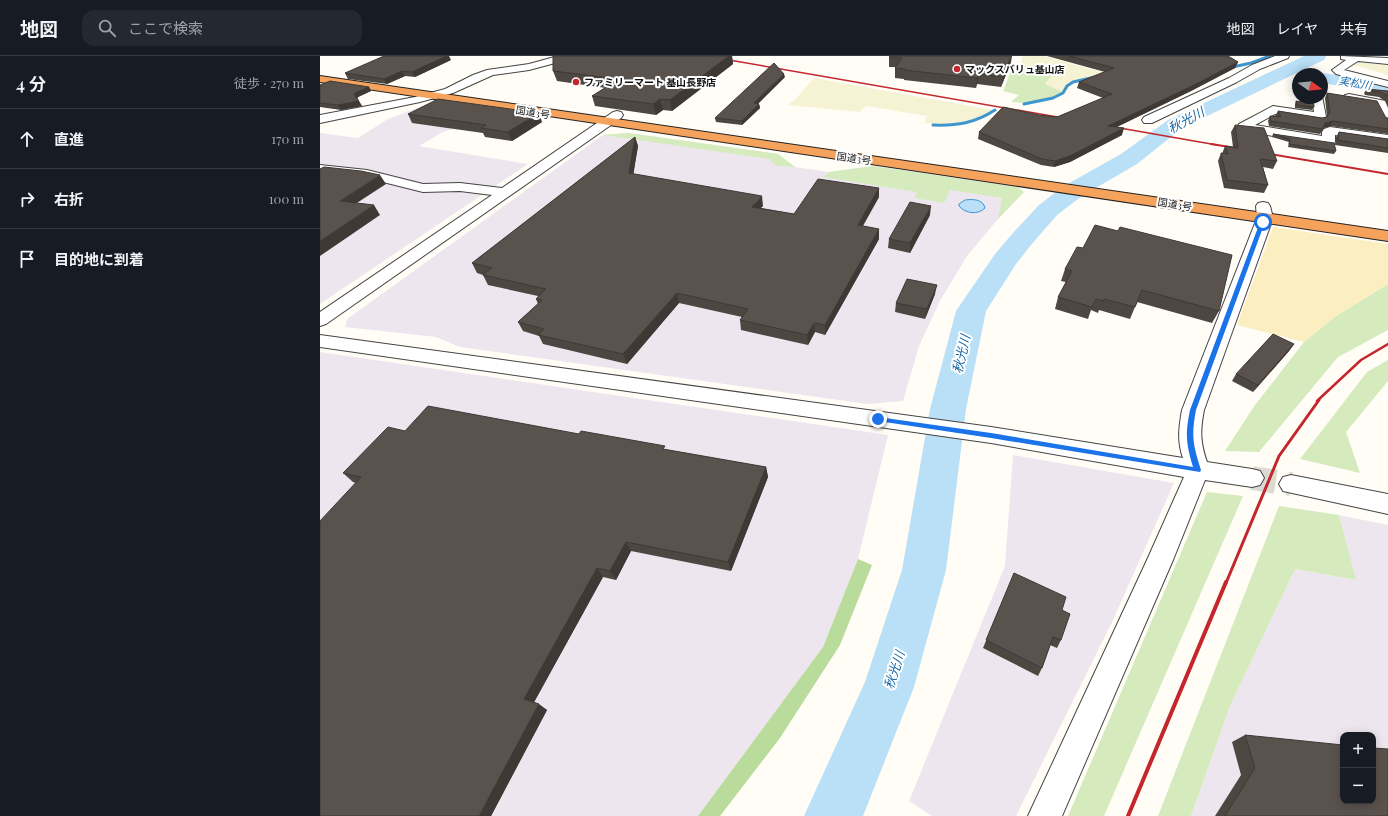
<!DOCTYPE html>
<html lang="ja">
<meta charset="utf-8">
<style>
body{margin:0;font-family:"Playfair Display","Noto Sans JP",serif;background:#242831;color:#f1f3f6}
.controls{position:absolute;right:12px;bottom:12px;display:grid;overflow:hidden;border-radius:8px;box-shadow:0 2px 10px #0003}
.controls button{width:36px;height:36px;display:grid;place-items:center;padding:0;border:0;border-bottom:1px solid #363941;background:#171b24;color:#f1f3f6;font:20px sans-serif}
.compass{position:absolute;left:972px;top:12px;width:36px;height:36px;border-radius:50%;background:#171b24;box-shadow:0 2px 10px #0003;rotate:105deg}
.stop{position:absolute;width:12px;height:12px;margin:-9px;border:3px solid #1a73e8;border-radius:50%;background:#fff}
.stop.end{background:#1a73e8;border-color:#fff;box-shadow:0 1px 4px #0008}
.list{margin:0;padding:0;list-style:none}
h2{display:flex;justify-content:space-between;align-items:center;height:52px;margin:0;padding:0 16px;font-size:17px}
h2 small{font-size:13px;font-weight:400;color:#9ea1a6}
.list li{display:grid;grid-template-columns:26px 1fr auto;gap:12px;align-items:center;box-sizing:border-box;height:60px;padding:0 16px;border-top:1px solid #363941}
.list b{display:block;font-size:15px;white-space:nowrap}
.list em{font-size:13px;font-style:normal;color:#9ea1a6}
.icon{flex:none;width:22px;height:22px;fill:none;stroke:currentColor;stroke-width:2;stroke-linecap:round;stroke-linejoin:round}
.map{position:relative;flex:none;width:1068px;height:760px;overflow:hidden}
header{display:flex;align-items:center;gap:24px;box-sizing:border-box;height:56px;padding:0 20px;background:#171b24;border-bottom:1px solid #363941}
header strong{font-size:19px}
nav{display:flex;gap:22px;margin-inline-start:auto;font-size:14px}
.search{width:280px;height:36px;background:#242831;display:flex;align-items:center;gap:10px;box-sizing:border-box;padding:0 14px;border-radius:12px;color:#9ea1a6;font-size:15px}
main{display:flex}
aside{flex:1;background:#171b24}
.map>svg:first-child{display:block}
.industrial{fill:#eee6ef;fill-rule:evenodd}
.farmland{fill:#f6f3d4}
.green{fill:#d5ebbd}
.forest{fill:#b9dc9c}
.sand{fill:#fbeec1}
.water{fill:#b9e0f7;stroke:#3f96cf}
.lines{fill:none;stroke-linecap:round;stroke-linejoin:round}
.stream{stroke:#3f96cf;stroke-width:3}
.river{fill:#b9e0f7;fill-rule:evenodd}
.minor-tunnel{stroke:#dbdad3;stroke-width:24;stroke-dasharray:24 12;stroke-linecap:butt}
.minor-casing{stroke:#444;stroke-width:2}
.highway-casing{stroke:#222;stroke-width:2}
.minor{fill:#fff;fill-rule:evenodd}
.highway{fill:#f5a25d;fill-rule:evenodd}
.rail-far4{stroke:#c4262e;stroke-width:1.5}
.rail-far3{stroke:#c4262e;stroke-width:2}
.rail-far2{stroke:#c4262e;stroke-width:2.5}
.rail-far1{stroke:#c4262e;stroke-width:3}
.rail{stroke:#c4262e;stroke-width:4}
.wall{fill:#4d4742}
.shaded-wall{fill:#3f3936}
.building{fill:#5a524d;stroke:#3f3936}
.route{fill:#1a73e8}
.poi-dot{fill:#c4262e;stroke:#fff;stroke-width:1.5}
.labels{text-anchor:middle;stroke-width:4;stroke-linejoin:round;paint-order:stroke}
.far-poi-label{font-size:10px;font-weight:bold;fill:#111;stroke:#fff;text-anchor:start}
.far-street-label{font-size:10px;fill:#111;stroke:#fff}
.far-water-label{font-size:11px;font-style:italic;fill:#1768a6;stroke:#fff}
.water-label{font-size:13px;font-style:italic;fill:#1768a6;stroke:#fff}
</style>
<header>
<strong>地図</strong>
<div class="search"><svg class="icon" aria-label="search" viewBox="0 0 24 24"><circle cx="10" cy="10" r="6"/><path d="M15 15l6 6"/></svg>ここで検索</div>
<nav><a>地図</a><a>レイヤ</a><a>共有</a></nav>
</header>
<main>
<aside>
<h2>4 分<small>徒歩 · 270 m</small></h2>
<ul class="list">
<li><svg class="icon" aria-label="ahead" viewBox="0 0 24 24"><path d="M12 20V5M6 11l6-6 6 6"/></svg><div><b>直進</b></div><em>170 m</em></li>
<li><svg class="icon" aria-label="right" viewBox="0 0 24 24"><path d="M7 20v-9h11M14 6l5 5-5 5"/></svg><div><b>右折</b></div><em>100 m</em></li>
<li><svg class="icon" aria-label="arrive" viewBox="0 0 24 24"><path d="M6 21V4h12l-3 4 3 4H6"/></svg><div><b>目的地に到着</b></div></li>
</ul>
</aside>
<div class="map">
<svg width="1068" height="760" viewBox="0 0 1068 760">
<rect width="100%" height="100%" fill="#fffdf5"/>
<!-- industrial -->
<g class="industrial">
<path d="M113 46 163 53 135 72 123 76 99 90 208 108 0 248V77L38 82 68 63Z"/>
<path d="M309 77 458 98 475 111 509 116 553 110 697 131 704 136 678 163 647 200 621 243 599 290 583 345 547 348 140 291 116 281 25 271 27 263 283 79Z"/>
<path d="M0 296 568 379 538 503 503 591 378 760H0Z"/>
<path d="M693 399 854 427 793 564 696 760H612L589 745 685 510Z"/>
<path d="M1019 459 1068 469V760H871L910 650 975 513 1035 524ZM1023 679H1053V745H1023Z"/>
</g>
<!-- farmland -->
<g class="farmland">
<path d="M703 0H724L788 18 772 24 755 27 749 31 745 37 725 28 732 19 700 10Z"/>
<path d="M1039 6 1068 9V19L1034 9Z"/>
<path d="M494 22 673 54 660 63 634 69 604 67 607 60 546 50 540 56 467 49 475 44Z"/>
</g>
<!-- green -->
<g class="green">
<path d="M694 7 732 19 725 28 745 37C727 48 711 48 691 46L699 39 683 35Z"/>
<path d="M309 77 458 98 475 111 456 110 449 103 283 79Z"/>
<path d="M553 110 697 131 704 136 678 163 682 142 630 134 624 147 594 142 597 136 503 121 509 116Z"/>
<path d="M1068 228V274L1018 301 939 396 905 395 935 349 984 286 1016 260Z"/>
<path d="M1068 304V325L1026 376 1040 417 980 403 1047 316Z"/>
<path d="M887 436 923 440 784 760H748Z"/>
<path d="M959 450 1019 459 1036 524 975 513 910 650 871 760H838Z"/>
</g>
<!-- forest -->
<path class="forest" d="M538 503 552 509 520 589 460 682 400 760H378L503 591Z"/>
<!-- sand -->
<path class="sand" d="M953 171 1068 188V228L1016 260 984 286 917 269Z"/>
<!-- water -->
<path class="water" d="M645 144C653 143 663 143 665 152 658 159 646 158 639 150V148Z"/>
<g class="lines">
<!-- stream -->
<g class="stream">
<path d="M908 12 931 7 950 0"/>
<path d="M704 48 733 42 743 37 747 30 753 26 775 21"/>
<path d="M613 69C637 70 655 67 675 54"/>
</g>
<!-- river -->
<g class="river">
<path d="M984 0H1006L1004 4 862 72 817 108 762 140 737 159 711 189 696 208 666 255 646 353 626 514 594 631 543 760H484L545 626 582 514 610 353 636 255 675 198 693 177 719 149 744 130 801 98 848 64Z"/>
<path d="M1002 17 1068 26V38L1002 27V18H996Z"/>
</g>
<!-- minor-tunnel -->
<path class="minor-tunnel" d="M932 422 971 428"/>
<defs>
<g id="minor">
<path d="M238 0H255L254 2 209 14 173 19 133 37 100 46 0 67V59L95 41 125 33 153 19 167 14 209 8Z"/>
<path d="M955 0H969L968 2 940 13 917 26 832 67H824L822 64 824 61 909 22 932 9Z"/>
<path d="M1021 0 1068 2V8L1038 5 1024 14 1068 25V31L1016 18 1012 14 1026 4 1021 3Z"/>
<path d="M1029 38 1066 45 1068 48V67L1064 66 1057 50 1025 43 1023 41 1025 39Z"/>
<path d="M1002 40 1006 61 1004 64 1000 65 955 58 935 69 1002 80V76L1004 73 1010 71 1068 79V87L1015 79V85L1014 88 1009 89 923 75 919 74 917 71 919 68 953 50 994 56 992 42H1002Z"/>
<path d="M297 55 301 56 303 59 301 62 6 268 0 270V256L172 139 140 135 103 136 47 122 0 117V109L47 114 103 128 140 127 182 132 293 56Z"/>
<path d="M943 146 948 147 950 150 953 162 884 354C880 374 880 386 887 406L932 413 940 415 944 422 940 429 932 431 885 424 853 504 742 760H708L827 504 864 421 671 387 0 291V279L671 371 863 402C857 385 859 371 862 354L937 162 936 150 938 147Z"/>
<path d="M971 419 1068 438V458L963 435 959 428 963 421Z"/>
</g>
<path id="highway" d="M0 20 1068 175V185L0 26Z"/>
</defs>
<!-- minor casing -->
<use href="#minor" class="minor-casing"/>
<!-- highway casing -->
<use href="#highway" class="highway-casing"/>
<!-- minor -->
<use href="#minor" class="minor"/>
<!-- highway -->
<use href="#highway" class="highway"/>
<!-- rail-far4 -->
<g class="rail-far4">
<path d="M386 0 749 63"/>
<path d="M794 71 897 89"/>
</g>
<!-- rail-far3 -->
<g class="rail-far3">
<path d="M891 88 916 92"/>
<path d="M944 97 1068 118"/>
</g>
<!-- rail-far2 -->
<path class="rail-far2" d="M997 345 1041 304 1068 288"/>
<!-- rail-far1 -->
<path class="rail-far1" d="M906 527 959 400 999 344"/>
<!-- rail -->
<path class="rail" d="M808 760 906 526"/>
</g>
<!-- wall -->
<g class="wall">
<path d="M233 0H412L413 8 352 55 343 54 336 59 275 50 272 40 286 32 237 25 233 15Z"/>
<path d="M727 0H908L918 6 915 12 871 35 797 71 802 79 750 106 734 111 721 109 658 83 659 76 719 59 737 61 783 42 757 32 759 26 785 16Z"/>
<path d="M569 1 691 6 681 31 657 28 656 32 584 24V23L575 22V11H569Z"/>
<path d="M131 4 95 21 85 20 67 28 28 23 25 17Z"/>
<path d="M465 21 438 48H439L440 52 422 69 396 66 395 62Z"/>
<path d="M0 29 49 31 51 35 38 41 37 43 42 50 21 54 0 51Z"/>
<path d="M1047 33 1068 35V52L1065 45 1059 41 1045 39 1044 37Z"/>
<path d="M1007 37 1068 62V78L1010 70 1004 72 1000 78 949 70 948 65 950 60 956 61 955 60 958 55 1002 62 1007 61 1005 42Z"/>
<path d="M979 42H993L994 51 992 54 975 52V48L976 45 980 46Z"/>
<path d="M88 58 222 66 192 85 165 81 163 77 92 67Z"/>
<path d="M915 69 957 105 953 113 943 111 948 129 944 137 904 132 898 105 901 97 902 98 905 90 913 91 911 76Z"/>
<path d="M1019 76 1068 83V97L1015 89 1016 81Z"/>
<path d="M953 78 1016 95 1014 98 968 91 969 86 952 81Z"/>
<path d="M315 81 318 90 313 118 443 150 440 152 474 158 559 132V141L542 170 559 173V183L505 279 495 276 488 289 421 274 420 264 422 261 359 247 307 308 223 288 219 280 203 275 198 266 218 248 216 243 218 240 168 229 163 219 157 217 152 207Z"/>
<path d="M610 159 590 197 568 192 569 183Z"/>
<path d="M763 192 899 255 892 267 817 246 810 263 779 254 778 257 771 254 768 263 735 253 738 241 746 226 741 225 745 213Z"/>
<path d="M615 238 605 263 575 256 576 247Z"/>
<path d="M974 288 969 295 933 336 912 325 916 318Z"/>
<path d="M85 375 347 394 446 411 448 421 411 515 311 495 296 524 283 521 214 646 227 654 171 760 36 427 33 426 23 417Z"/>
<path d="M694 517 742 554 741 584 737 592 730 589 722 612 718 620 663 592Z"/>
<path d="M925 679 1068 760H895L921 719 912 686Z"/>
</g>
<!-- shaded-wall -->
<g class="shaded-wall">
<path d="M126 0H129L131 4 95 21 92 16Z"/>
<path d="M409 0H412L413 8 352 55 350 44Z"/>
<path d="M691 0H692L691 6 681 31 683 21Z"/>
<path d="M918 6 915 12 871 35 786 76 788 70Z"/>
<path d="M82 15 85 20 67 28 64 23Z"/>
<path d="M464 18 465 21 434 51V47Z"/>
<path d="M659 18 657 28 656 32 657 22Z"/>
<path d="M49 31 51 35 38 41 37 44 35 40V37Z"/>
<path d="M340 43 343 54 336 59 333 48Z"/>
<path d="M39 45 42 50 21 54 18 49Z"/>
<path d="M439 48 440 52 422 69V65Z"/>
<path d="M219 57 222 66 192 85 188 76Z"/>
<path d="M1013 65 1010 70 1003 72 1005 67Z"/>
<path d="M804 72 802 79 750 106 734 111 735 105Z"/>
<path d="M315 81 318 90 312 127 309 117Z"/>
<path d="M60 119 66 128 26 154 20 145Z"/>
<path d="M559 132V141L538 179V169Z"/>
<path d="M442 140 443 150 433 160 432 151Z"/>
<path d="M54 149 60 159 0 200V185Z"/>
<path d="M611 150 610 159 590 197V187Z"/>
<path d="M559 173V183L505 279V269Z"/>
<path d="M617 229 615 238 605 263 607 253Z"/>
<path d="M357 237 359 247 307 308 303 298Z"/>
<path d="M494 267 495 276 488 289 487 279Z"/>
<path d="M974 288 969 295 933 336 938 329Z"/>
<path d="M446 411 448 421 411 515 408 506Z"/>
<path d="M306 486 311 495 296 524 290 515Z"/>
<path d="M277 512 283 521 212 650 204 643Z"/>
<path d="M219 648 227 654 171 760H159Z"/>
</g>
<!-- building -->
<g class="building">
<path d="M64 0H126L92 16 82 15 64 23 25 17Z"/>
<path d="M233 0H409L350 44 340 43 333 48 272 40 299 23 233 15Z"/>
<path d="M570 0H691L683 21 659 18 657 22 584 14 585 13 575 12 582 2 569 1Z"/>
<path d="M749 0H908L918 6 874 29 788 70 804 72 752 99 735 105 722 103 659 76 683 51 719 59 737 61 792 38 759 26 794 12Z"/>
<path d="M454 7 464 18 434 47 439 48 422 65 395 62Z"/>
<path d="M10 25 49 31 35 37V40L39 45 18 49 0 47V29Z"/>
<path d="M1047 33 1068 35V40L1061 36 1048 34Z"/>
<path d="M1007 37 1057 45 1066 62H1068V73L1013 65 1005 67 1003 73 951 65 950 60 961 61 958 55 1002 62 1007 61 1010 56Z"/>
<path d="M981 42H993L994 51 977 49 976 45 981 46Z"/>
<path d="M118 43 219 57 188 76 161 72 166 69 88 58Z"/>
<path d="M915 69 944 72 957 105 940 103 948 129 907 124 901 97 908 98 905 90 918 92Z"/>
<path d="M1019 76 1068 83V92L1018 84Z"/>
<path d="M953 78 1014 87 1016 95 969 88 970 83Z"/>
<path d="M315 81 309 117 442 140 432 151 474 158 498 123 559 132 538 169 559 173 505 269 494 267 487 279 420 264 428 253 357 237 303 298 218 279 224 273 198 266 222 244 216 243 226 233 163 219 172 212 152 207Z"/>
<path d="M4 111 41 115 60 119 20 145 54 149 0 185V113Z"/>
<path d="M590 146 611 150 590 187 569 183Z"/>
<path d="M775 169 798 175 800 171 912 199 899 255 822 234 815 251 784 243 783 245 776 243 772 251 738 241 752 215 745 213 757 191 763 192Z"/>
<path d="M587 223 617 229 607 253 576 247Z"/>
<path d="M953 278 974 288 938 329 916 318Z"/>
<path d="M108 350 259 378 261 375 345 390 343 393 446 411 408 506 306 486 290 515 277 512 204 643 219 648 159 760H0V465L41 421 23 417 68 371 85 375Z"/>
<path d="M694 517 746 541 742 554 750 558 741 584 733 581 722 612 666 584Z"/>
<path d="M925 679 1023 689V745H1053V692L1068 693V760H905L935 712Z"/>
</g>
<!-- route -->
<path class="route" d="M943 165 945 166 876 354C871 380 873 389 881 414L880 416 671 382 558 365 555 363 558 361 671 377 873 411C866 387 865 379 870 354L940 166Z"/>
<!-- markers -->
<g class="poi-dot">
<circle cx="637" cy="13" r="4"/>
<circle cx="256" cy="26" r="4"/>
</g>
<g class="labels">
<!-- far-poi labels -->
<g class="far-poi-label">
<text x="645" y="17">マックスバリュ基山店</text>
<text x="264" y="30">ファミリーマート 基山長野店</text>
</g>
<!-- far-street labels -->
<g class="far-street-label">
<text transform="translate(213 56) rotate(9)" y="4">国道3号</text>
<text transform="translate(534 102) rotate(8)" y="4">国道3号</text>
<text transform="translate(855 148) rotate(9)" y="4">国道3号</text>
</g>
<!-- far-water labels -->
<g class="far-water-label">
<text transform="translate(1035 27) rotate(9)" y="4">実松川</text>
</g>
<!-- water labels -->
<g class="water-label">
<text transform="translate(866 64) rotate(-29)" y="5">秋光川</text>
<text transform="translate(641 298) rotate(-77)" y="5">秋光川</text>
<text transform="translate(574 614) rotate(-72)" y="5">秋光川</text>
</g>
</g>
</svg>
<div class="controls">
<button>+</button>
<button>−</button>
</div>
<svg class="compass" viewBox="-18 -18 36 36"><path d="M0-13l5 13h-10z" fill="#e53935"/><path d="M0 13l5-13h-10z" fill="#9ea1a6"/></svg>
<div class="stop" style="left:943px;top:166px"></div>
<div class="stop end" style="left:558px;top:363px"></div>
</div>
</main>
